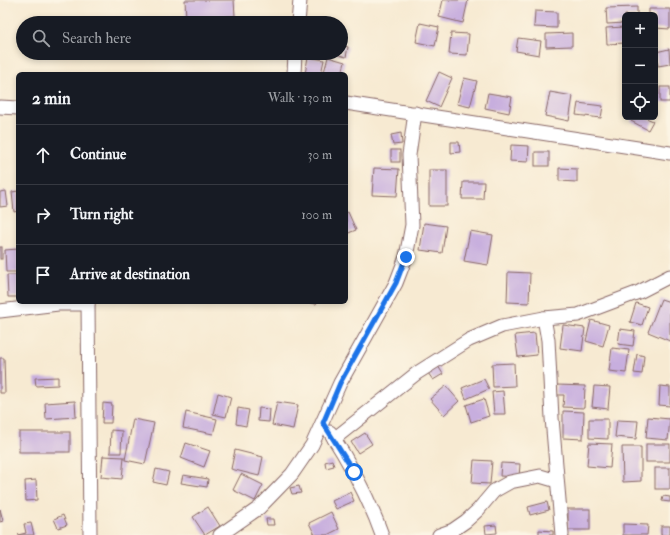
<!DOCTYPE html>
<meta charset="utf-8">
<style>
body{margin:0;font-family:"IM FELL Double Pica",serif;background:#20242c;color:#f1f3f6}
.controls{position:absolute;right:12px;top:12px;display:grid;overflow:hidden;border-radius:6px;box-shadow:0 2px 6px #0003}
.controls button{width:36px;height:36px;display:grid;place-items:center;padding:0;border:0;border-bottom:1px solid #363941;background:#171b24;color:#f1f3f6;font:20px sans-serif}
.stop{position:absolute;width:12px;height:12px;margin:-9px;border:3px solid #1a73e8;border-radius:50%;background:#fff}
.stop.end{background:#1a73e8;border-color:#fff;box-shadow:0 1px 4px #0008}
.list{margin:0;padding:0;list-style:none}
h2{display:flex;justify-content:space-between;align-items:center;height:52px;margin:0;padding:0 16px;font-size:17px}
h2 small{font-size:13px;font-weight:400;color:#9ea1a6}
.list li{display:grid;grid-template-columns:26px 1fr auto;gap:12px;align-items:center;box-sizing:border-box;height:60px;padding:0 16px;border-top:1px solid #363941}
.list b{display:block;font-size:15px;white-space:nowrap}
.list em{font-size:13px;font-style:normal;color:#9ea1a6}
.icon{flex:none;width:22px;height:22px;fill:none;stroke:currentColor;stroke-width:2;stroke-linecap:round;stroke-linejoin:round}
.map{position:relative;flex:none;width:670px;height:535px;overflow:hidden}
.search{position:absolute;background:#171b24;box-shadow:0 2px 6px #0003;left:16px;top:16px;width:332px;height:44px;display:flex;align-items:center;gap:10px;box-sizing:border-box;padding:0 14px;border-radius:22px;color:#9ea1a6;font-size:15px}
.panel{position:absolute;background:#171b24;box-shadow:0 2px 6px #0003;left:16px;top:72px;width:332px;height:232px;border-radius:6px}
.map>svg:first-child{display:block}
.building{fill:#c7aede}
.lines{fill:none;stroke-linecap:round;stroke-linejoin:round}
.minor-casing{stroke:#876665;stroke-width:15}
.minor{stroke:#fff;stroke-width:13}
.route{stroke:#1a73e8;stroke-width:5}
</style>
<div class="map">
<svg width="670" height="535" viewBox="0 0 670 535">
<rect width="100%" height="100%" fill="#fcf5e5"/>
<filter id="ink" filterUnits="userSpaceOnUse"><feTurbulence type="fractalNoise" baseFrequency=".025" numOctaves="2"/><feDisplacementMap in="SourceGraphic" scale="8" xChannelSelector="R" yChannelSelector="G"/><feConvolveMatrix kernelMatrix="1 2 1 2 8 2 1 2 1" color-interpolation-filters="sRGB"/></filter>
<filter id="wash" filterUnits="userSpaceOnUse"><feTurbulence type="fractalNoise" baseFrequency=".012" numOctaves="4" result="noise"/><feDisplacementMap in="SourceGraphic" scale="16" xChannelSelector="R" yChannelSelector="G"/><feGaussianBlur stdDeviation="0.9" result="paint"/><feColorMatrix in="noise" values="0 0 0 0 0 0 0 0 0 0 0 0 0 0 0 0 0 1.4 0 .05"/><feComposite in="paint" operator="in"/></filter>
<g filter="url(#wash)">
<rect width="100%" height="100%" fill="#f7ead2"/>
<g id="blocks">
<!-- building -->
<g class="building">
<path d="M185 0H234L235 16 186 18Z"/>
<path d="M443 0H468L463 23 439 17Z"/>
<path d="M637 7V15H625V23L607 24 606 8Z"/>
<path d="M649 9H670V29L655 28V15H649Z"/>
<path d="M535 11 557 12V28L534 27Z"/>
<path d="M420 23 439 27 435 46 416 42Z"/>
<path d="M625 27V43L607 44 606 28Z"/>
<path d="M451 33 469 34 467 55 449 54Z"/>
<path d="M572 33V46L546 47V34Z"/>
<path d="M518 38 541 41 539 55 516 51Z"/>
<path d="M341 45 348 47 346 57 332 53H341Z"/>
<path d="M669 49 670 64 658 66 656 52Z"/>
<path d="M308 57 324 60 321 74H305Z"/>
<path d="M328 57 345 62 342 74 324 72Z"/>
<path d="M439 72 452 78 439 107 426 101Z"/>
<path d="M464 78 477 81 470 107 457 104Z"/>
<rect x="660" y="87" width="10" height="15"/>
<path d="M550 92 573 96 569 121 545 116Z"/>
<path d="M488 93 512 97 509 113 485 108Z"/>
<path d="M578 103 603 106 601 118 576 115Z"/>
<path d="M633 117H644L653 121 648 130 631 121Z"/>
<path d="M401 133 402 144 393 145 391 135Z"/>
<path d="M451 142H459L460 152 451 153Z"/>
<path d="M511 145 529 146 528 162 510 161Z"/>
<rect x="391" y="150" width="9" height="12"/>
<rect x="535" y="152" width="14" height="14"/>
<path d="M374 168 399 169 397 196 372 195Z"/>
<path d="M559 168 577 169V182L559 181Z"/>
<rect x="429" y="170" width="18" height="36"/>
<path d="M463 182H484L483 199H462Z"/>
<path d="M6 191 8 206 0 207V192Z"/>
<path d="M18 191V211L14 212 12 192Z"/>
<path d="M348 212 356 230 346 234V213Z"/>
<path d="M424 223 446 226 442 253 420 250Z"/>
<path d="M470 231 493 235 488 265 464 261Z"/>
<rect x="0" y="247" width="2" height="12"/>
<path d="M18 249V272H6L5 250Z"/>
<path d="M508 272 530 273 529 303 507 302Z"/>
<path d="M7 275H18V297H8Z"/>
<path d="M661 299 670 302V341L648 332Z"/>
<path d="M306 302H317L316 304Z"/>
<path d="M636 303 648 307 642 325 630 322Z"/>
<path d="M591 320 609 325 603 346 586 341Z"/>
<path d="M563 325 585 328 582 351 560 348Z"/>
<path d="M620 329 635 331 633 346 618 344Z"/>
<path d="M535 333 537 355 518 357 515 335Z"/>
<path d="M612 348 629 350 626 373 609 371Z"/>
<path d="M637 354 644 356 642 374 634 373Z"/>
<path d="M0 358H4L5 393H0Z"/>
<path d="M514 363 515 386 493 387 492 364Z"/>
<path d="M438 366 443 374 433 380 428 373Z"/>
<path d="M58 377V385L36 386 35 378Z"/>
<path d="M484 379 489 389 466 399 462 388Z"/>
<path d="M557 385 585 386 584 408 563 407 564 395H556Z"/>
<path d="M446 386 459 401 444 415 430 399Z"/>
<path d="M594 386 610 387 608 409 592 407Z"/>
<path d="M660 386 670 387V406L659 405Z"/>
<path d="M503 391 505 414H494L492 392Z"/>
<path d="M218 393 231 397 226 417 213 414Z"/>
<path d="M484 399 489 416 471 422 466 405Z"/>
<path d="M75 401 76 417 46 419 45 403Z"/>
<path d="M277 402 298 405 293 429 272 425Z"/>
<path d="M103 403 112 404 111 423H102Z"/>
<path d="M238 408 249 410 246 426 236 424Z"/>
<path d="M259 408 270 409 269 422 258 421Z"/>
<path d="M563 411 584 412 583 439 563 438Z"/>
<path d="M186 412 217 419 213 434 183 428Z"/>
<path d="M648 417 670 419 668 440 646 438Z"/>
<path d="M133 419 154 423 145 464 125 460Z"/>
<path d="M589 419H608V439L589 438Z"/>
<path d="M617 420 638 421 636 439 615 437Z"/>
<path d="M111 430 122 431 121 453H110Z"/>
<rect x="19" y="432" width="51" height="20"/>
<path d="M365 433 372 444 358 453 351 442Z"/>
<path d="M186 443 210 451 204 467 181 458Z"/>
<path d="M589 443 612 444 610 468 587 466Z"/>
<rect x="646" y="444" width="24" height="18"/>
<path d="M622 447H641V481L623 482Z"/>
<path d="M235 450 263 457 259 476 231 469Z"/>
<path d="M103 456 124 457 122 479 101 477Z"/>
<path d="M332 460 334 466 326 468 325 462Z"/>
<path d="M474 460 492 461 490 484 472 483Z"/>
<path d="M501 463 520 464 519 477 500 476Z"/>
<rect x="655" y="468" width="15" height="21"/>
<path d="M156 469 169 472 166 485 153 482Z"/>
<path d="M241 474 263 485 255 501 233 490Z"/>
<path d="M183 475 208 479 207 487 181 483Z"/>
<path d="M36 480 37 500 26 501 25 481Z"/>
<path d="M299 486 301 493 292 494 290 488Z"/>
<path d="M350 492 354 501 336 509 332 501Z"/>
<path d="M663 496 670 497V502L662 501Z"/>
<path d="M547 502 549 510 530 515 528 507Z"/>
<path d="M208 507 220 526 205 535 193 517Z"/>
<path d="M0 509 3 521 0 522Z"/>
<rect x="568" y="509" width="22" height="21"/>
<path d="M331 512 339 529 327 535H315L309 523Z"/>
<path d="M63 515 67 525 58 528 54 519Z"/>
<path d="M266 519H273L274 525H267Z"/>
<path d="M31 523 34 535H18L26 533 24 524Z"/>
<path d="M623 524 648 525 647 535H623Z"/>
<path d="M496 525 497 533 486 534 485 526Z"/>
<rect x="661" y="526" width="9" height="9"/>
<path d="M539 530 553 531V535H539Z"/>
</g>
</g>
</g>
<g filter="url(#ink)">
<use href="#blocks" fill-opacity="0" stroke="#876665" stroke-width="1"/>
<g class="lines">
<defs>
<g id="minor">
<path d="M298 23 300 0"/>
<path d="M294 74 295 53"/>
<path d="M346 103 670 153"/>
<path d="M0 107 18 108"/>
<path d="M88 302 90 535"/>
<path d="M0 311 58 304H88"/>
<path d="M544 318 548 340 552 418 562 535"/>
<path d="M330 432C351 465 369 498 382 535"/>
<path d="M334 439 417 373 469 340 502 326 544 318 578 315 639 292 670 276"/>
<path d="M220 535 259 508 292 474 312 445 340 383 396 283 406 257 412 225 409 155 415 113"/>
<path d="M439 535 453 530 466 521 478 510 494 491 510 482 540 476 557 481"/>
</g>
</defs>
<!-- minor casing -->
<use href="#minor" class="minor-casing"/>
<!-- minor -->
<use href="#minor" class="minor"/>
</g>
</g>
<g class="lines" filter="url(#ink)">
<!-- route -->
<path class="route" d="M354 472 323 423 340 383 396 283 406 257"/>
</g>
</svg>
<div class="controls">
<button>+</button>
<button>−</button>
<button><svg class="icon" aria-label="locate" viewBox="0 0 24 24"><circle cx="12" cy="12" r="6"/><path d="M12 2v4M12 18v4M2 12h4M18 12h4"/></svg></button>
</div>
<div class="stop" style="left:354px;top:472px"></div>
<div class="stop end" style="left:406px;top:257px"></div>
<div class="search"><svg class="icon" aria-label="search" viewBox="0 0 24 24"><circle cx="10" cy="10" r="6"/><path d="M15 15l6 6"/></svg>Search here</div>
<section class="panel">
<h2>2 min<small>Walk · 130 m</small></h2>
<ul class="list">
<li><svg class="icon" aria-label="ahead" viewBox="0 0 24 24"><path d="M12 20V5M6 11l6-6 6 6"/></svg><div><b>Continue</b></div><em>30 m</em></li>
<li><svg class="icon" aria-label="right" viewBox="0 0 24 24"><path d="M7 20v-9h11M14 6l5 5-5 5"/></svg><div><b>Turn right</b></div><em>100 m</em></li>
<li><svg class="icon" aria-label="arrive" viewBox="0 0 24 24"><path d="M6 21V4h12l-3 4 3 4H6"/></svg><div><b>Arrive at destination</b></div></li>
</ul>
</section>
</div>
